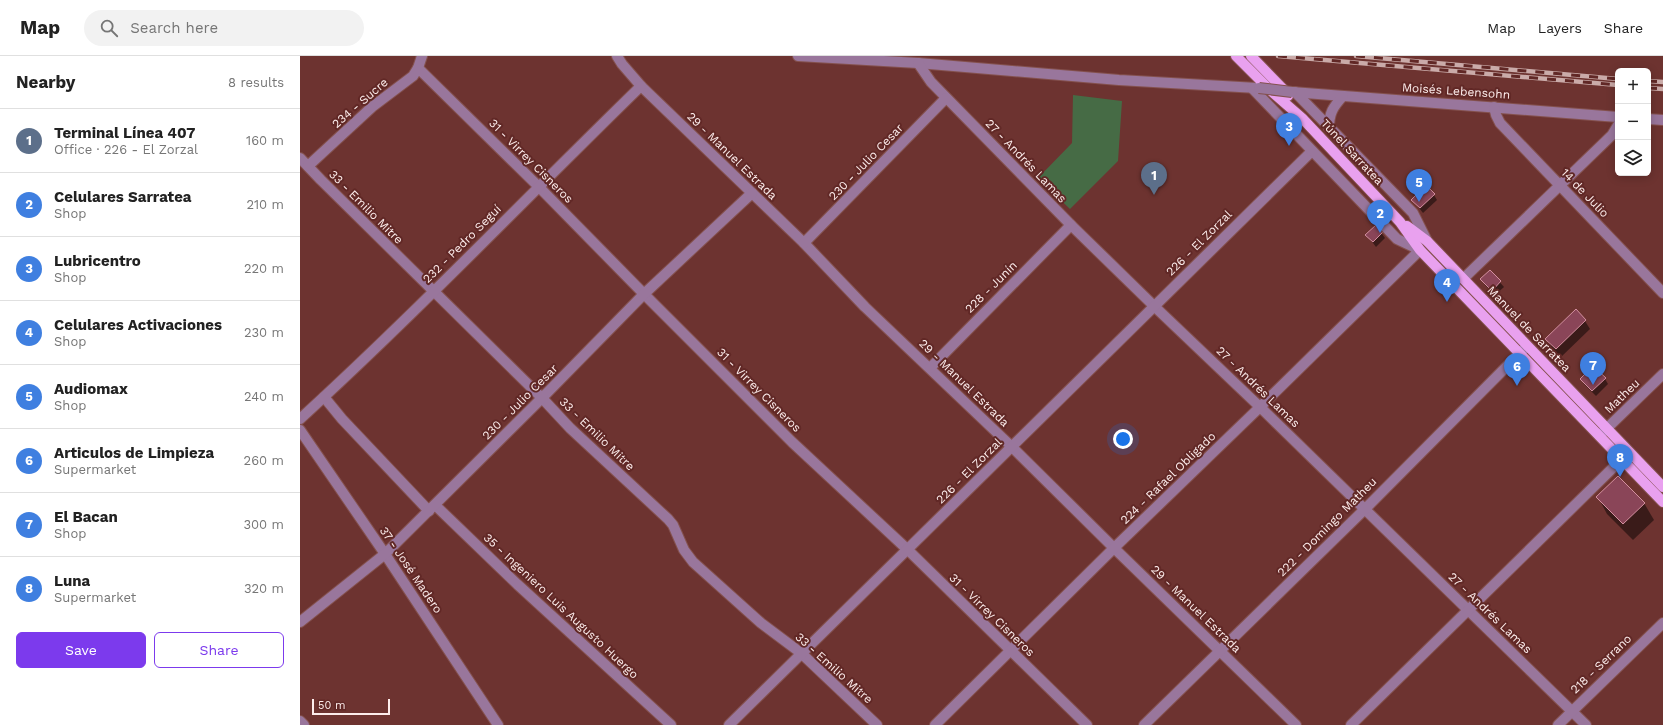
<!DOCTYPE html>
<meta charset="utf-8">
<style>
body{margin:0;font-family:"Work Sans",sans-serif;background:#f2f2f2;color:#222}
.controls{position:absolute;right:12px;top:12px;display:grid;overflow:hidden;border-radius:6px;box-shadow:0 2px 10px #0003}
.controls button{width:36px;height:36px;display:grid;place-items:center;padding:0;border:0;border-bottom:1px solid #e0e0e0;background:#fff;color:#222;font:20px sans-serif}
.scale{position:absolute;left:12px;bottom:10px;width:78px;box-sizing:border-box;padding-left:4px;border:2px solid #fdedec;border-top:0;font-size:11px;line-height:14px;white-space:nowrap;color:#fdedec;-webkit-text-stroke:3px #612826;paint-order:stroke}
.you{position:absolute;left:823px;top:383px;width:14px;height:14px;margin:-10px;border:3px solid #fff;border-radius:50%;background:#1a73e8;box-shadow:0 0 0 6px #1a73e833}
.badge{display:grid;place-items:center;width:26px;height:26px;border-radius:50%;background:#7c3aed;color:#fff;font-size:13px;font-weight:700}
.pin{position:absolute;translate:-50% -33px;filter:drop-shadow(0 1px 2px #0008)}
.pin::after{content:'';position:absolute;top:21px;width:14px;height:12px;background:inherit;clip-path:polygon(0 0,100% 0,50% 100%)}
.list{margin:0;padding:0;list-style:none}
h2{display:flex;justify-content:space-between;align-items:center;height:52px;margin:0;padding:0 16px;font-size:17px}
h2 small{font-size:13px;font-weight:400;color:#767676}
.list li{display:grid;grid-template-columns:26px 1fr auto;gap:12px;align-items:center;box-sizing:border-box;height:64px;padding:0 16px;border-top:1px solid #e0e0e0}
.list b{display:block;font-size:15px;white-space:nowrap}
.list p{margin:0;font-size:13px;white-space:nowrap;color:#767676}
.list em{font-size:13px;font-style:normal;color:#767676}
.actions{display:flex;gap:8px;padding:12px 16px}
.actions a{flex:1;padding:9px 0;border:1px solid #7c3aed;border-radius:6px;text-align:center;font-size:14px;color:#7c3aed}
.actions .main{background:#7c3aed;color:#fff}
.icon{flex:none;width:22px;height:22px;fill:none;stroke:currentColor;stroke-width:2;stroke-linecap:round;stroke-linejoin:round}
.map{position:relative;flex:none;width:1363px;height:669px;overflow:hidden}
header{display:flex;align-items:center;gap:24px;box-sizing:border-box;height:56px;padding:0 20px;background:#fff;border-bottom:1px solid #e0e0e0}
header strong{font-size:19px}
nav{display:flex;gap:22px;margin-inline-start:auto;font-size:14px}
.search{width:280px;height:36px;background:#f2f2f2;display:flex;align-items:center;gap:10px;box-sizing:border-box;padding:0 14px;border-radius:22px;color:#767676;font-size:15px}
main{display:flex}
aside{flex:1;background:#fff}
.map>svg:first-child{display:block}
.pitch{fill:#466b45}
.shadow{fill:#0007}
.building{fill:#8a4558;stroke:#d38f9f}
.lines{fill:none;stroke-linecap:round;stroke-linejoin:round}
.minor-casing{stroke:#84514e;stroke-width:12}
.major-casing{stroke:#84514e;stroke-width:12}
.minor{stroke:#99769c;stroke-width:10}
.major{stroke:#e9a1ef;stroke-width:10}
.rail-casing{stroke:#caaba9;stroke-width:4.5}
.rail{stroke:#612826;stroke-width:3;stroke-dasharray:9;stroke-linecap:butt}
.minor-bridge-casing{stroke:#84514e;stroke-width:12;stroke-linecap:butt}
.minor-bridge{stroke:#99769c;stroke-width:10}
.labels{text-anchor:middle;stroke-width:4;stroke-linejoin:round;paint-order:stroke}
.street-label{font-size:12px;fill:#fdedec;stroke:#612826}
</style>
<header>
<strong>Map</strong>
<div class="search"><svg class="icon" aria-label="search" viewBox="0 0 24 24"><circle cx="10" cy="10" r="6"/><path d="M15 15l6 6"/></svg>Search here</div>
<nav><a>Map</a><a>Layers</a><a>Share</a></nav>
</header>
<main>
<aside>
<h2>Nearby<small>8 results</small></h2>
<ul class="list">
<li><span class="badge" style="background:#5c6f8a">1</span><div><b>Terminal Línea 407</b><p>Office · 226 - El Zorzal</p></div><em>160 m</em></li>
<li><span class="badge" style="background:#3f7fe0">2</span><div><b>Celulares Sarratea</b><p>Shop</p></div><em>210 m</em></li>
<li><span class="badge" style="background:#3f7fe0">3</span><div><b>Lubricentro</b><p>Shop</p></div><em>220 m</em></li>
<li><span class="badge" style="background:#3f7fe0">4</span><div><b>Celulares Activaciones</b><p>Shop</p></div><em>230 m</em></li>
<li><span class="badge" style="background:#3f7fe0">5</span><div><b>Audiomax</b><p>Shop</p></div><em>240 m</em></li>
<li><span class="badge" style="background:#3f7fe0">6</span><div><b>Articulos de Limpieza</b><p>Supermarket</p></div><em>260 m</em></li>
<li><span class="badge" style="background:#3f7fe0">7</span><div><b>El Bacan</b><p>Shop</p></div><em>300 m</em></li>
<li><span class="badge" style="background:#3f7fe0">8</span><div><b>Luna</b><p>Supermarket</p></div><em>320 m</em></li>
</ul>
<div class="actions"><a class="main">Save</a><a>Share</a></div>
</aside>
<div class="map">
<svg width="1363" height="669" viewBox="0 0 1363 669">
<rect width="100%" height="100%" fill="#6d3330"/>
<!-- pitch -->
<path class="pitch" d="M773 39 822 45 818 105 770 153 738 122 772 87Z"/>
<!-- shadow -->
<g class="shadow">
<path d="M1134 139 1137 144 1123 157 1113 144Z"/>
<path d="M1076 170 1085 182 1076 191 1067 179Z"/>
<path d="M1190 215 1204 231 1195 239 1185 229 1181 223Z"/>
<path d="M1285 265 1290 273 1261 301 1251 291 1247 283Z"/>
<path d="M1281 323H1305L1308 328 1296 340 1284 328Z"/>
<path d="M1298 441 1344 447 1354 464 1333 484 1307 458Z"/>
</g>
<!-- building -->
<g class="building">
<path d="M1126 129 1135 138 1120 152 1111 144Z"/>
<path d="M1076 169 1083 176 1073 186 1065 179Z"/>
<path d="M1190 214 1201 225 1192 235 1180 223Z"/>
<path d="M1276 253 1286 264 1256 293 1245 283Z"/>
<path d="M1293 310 1306 322 1292 335 1280 323Z"/>
<path d="M1318 420 1345 447 1323 468 1296 441Z"/>
</g>
<g class="lines">
<defs>
<g id="minor">
<path d="M317 0 322 8 341 30 504 187 565 251 712 391 814 492 996 669"/>
<path d="M498 0 618 7 819 24 957 32"/>
<path d="M618 7 631 26 771 169 854 250 960 351 1286 669"/>
<path d="M118 12 238 130 344 238 492 386 608 494 787 669"/>
<path d="M992 36 1318 61"/>
<path d="M995 36 1113 157 1127 185"/>
<path d="M1194 51 1196 59 1200 67 1363 237"/>
<path d="M1348 63 1363 64"/>
<path d="M1029 72C1029 57 1033 51 1043 40"/>
<path d="M0 102 21 124 242 342 270 372 368 463 373 469 384 494 393 506 461 567 501 597 577 669"/>
<path d="M8 110 72 51 113 20 118 12 122 0"/>
<path d="M504 187 646 42"/>
<path d="M1163 223 1312 79 1318 69"/>
<path d="M630 312 771 169"/>
<path d="M24 341 42 363 129 455"/>
<path d="M0 363C117 256 227 141 341 30"/>
<path d="M0 374 85 498 198 669"/>
<path d="M1301 378 1363 318"/>
<path d="M135 449 217 528 371 669"/>
<path d="M0 566 85 498 242 342 344 238 452 137"/>
<path d="M0 665 4 669"/>
<path d="M429 669 1012 95"/>
<path d="M635 669 814 492 960 351 1120 194 1097 183 952 32"/>
<path d="M844 669 1065 453 1227 290"/>
<path d="M1051 669 1328 397"/>
<path d="M1258 669 1363 567"/>
</g>
<g id="major">
<path d="M936 0 971 35 1002 62 1100 166 1120 194 1363 446"/>
<path d="M951 0 983 33 988 40"/>
<path d="M1107 170 1127 185 1363 431"/>
</g>
</defs>
<!-- minor casing -->
<use href="#minor" class="minor-casing"/>
<!-- major casing -->
<use href="#major" class="major-casing"/>
<!-- minor -->
<use href="#minor" class="minor"/>
<!-- major -->
<use href="#major" class="major"/>
<defs>
<g id="rail">
<path d="M978 0 1318 29"/>
<path d="M1056 0 1318 23"/>
<path d="M1348 25 1363 26"/>
<path d="M1348 32 1363 33"/>
</g>
</defs>
<!-- rail casing -->
<use href="#rail" class="rail-casing"/>
<!-- rail -->
<use href="#rail" class="rail"/>
<defs>
<path id="minor-bridge" d="M959 32 992 36"/>
</defs>
<!-- minor-bridge casing -->
<use href="#minor-bridge" class="minor-bridge-casing"/>
<!-- minor-bridge -->
<use href="#minor-bridge" class="minor-bridge"/>
</g>
<g class="labels">
<!-- street labels -->
<g class="street-label">
<text transform="translate(1156 35) rotate(4)" y="4">Moisés Lebensohn</text>
<text transform="translate(60 47) rotate(-41)" y="4">234 - Sucre</text>
<text transform="translate(1052 96) rotate(47)" y="4">Túnel Sarratea</text>
<text transform="translate(432 100) rotate(44)" y="4">29 - Manuel Estrada</text>
<text transform="translate(231 105) rotate(45)" y="4">31 - Virrey Cisneros</text>
<text transform="translate(726 105) rotate(46)" y="4">27 - Andrés Lamas</text>
<text transform="translate(566 106) rotate(-46)" y="4">230 - Julio Cesar</text>
<text transform="translate(1285 137) rotate(46)" y="4">14 de Julio</text>
<text transform="translate(66 151) rotate(45)" y="4">33 - Emilio Mitre</text>
<text transform="translate(899 187) rotate(-45)" y="4">226 - El Zorzal</text>
<text transform="translate(162 188) rotate(-45)" y="4">232 - Pedro Seguí</text>
<text transform="translate(691 231) rotate(-45)" y="4">228 - Junín</text>
<text transform="translate(1229 273) rotate(46)" y="4">Manuel de Sarratea</text>
<text transform="translate(664 327) rotate(44)" y="4">29 - Manuel Estrada</text>
<text transform="translate(958 331) rotate(44)" y="4">27 - Andrés Lamas</text>
<text transform="translate(459 334) rotate(45)" y="4">31 - Virrey Cisneros</text>
<text transform="translate(1322 340) rotate(-44)" y="4">Matheu</text>
<text transform="translate(220 346) rotate(-45)" y="4">230 - Julio Cesar</text>
<text transform="translate(297 378) rotate(44)" y="4">33 - Emilio Mitre</text>
<text transform="translate(669 415) rotate(-45)" y="4">226 - El Zorzal</text>
<text transform="translate(868 422) rotate(-44)" y="4">224 - Rafael Obligado</text>
<text transform="translate(1027 471) rotate(-45)" y="4">222 - Domingo Matheu</text>
<text transform="translate(111 514) rotate(56)" y="4">37 - José Madero</text>
<text transform="translate(261 550) rotate(43)" y="4">35 - Ingeniero Luis Augusto Huergo</text>
<text transform="translate(896 553) rotate(44)" y="4">29 - Manuel Estrada</text>
<text transform="translate(1190 557) rotate(44)" y="4">27 - Andrés Lamas</text>
<text transform="translate(692 559) rotate(44)" y="4">31 - Virrey Cisneros</text>
<text transform="translate(1301 608) rotate(-44)" y="4">218 - Serrano</text>
<text transform="translate(534 612) rotate(42)" y="4">33 - Emilio Mitre</text>
</g>
</g>
</svg>
<div class="controls">
<button>+</button>
<button>−</button>
<button><svg class="icon" aria-label="layers" viewBox="0 0 24 24"><path d="M12 4l9 5-9 5-9-5zM3 14l9 5 9-5"/></svg></button>
</div>
<div class="scale">50 m</div>
<div class="you"></div>
<div class="pin badge" style="left:854px;top:139px;background:#5c6f8a">1</div>
<div class="pin badge" style="left:1080px;top:177px;background:#3f7fe0">2</div>
<div class="pin badge" style="left:989px;top:90px;background:#3f7fe0">3</div>
<div class="pin badge" style="left:1147px;top:246px;background:#3f7fe0">4</div>
<div class="pin badge" style="left:1119px;top:146px;background:#3f7fe0">5</div>
<div class="pin badge" style="left:1217px;top:330px;background:#3f7fe0">6</div>
<div class="pin badge" style="left:1293px;top:329px;background:#3f7fe0">7</div>
<div class="pin badge" style="left:1320px;top:421px;background:#3f7fe0">8</div>
</div>
</main>
